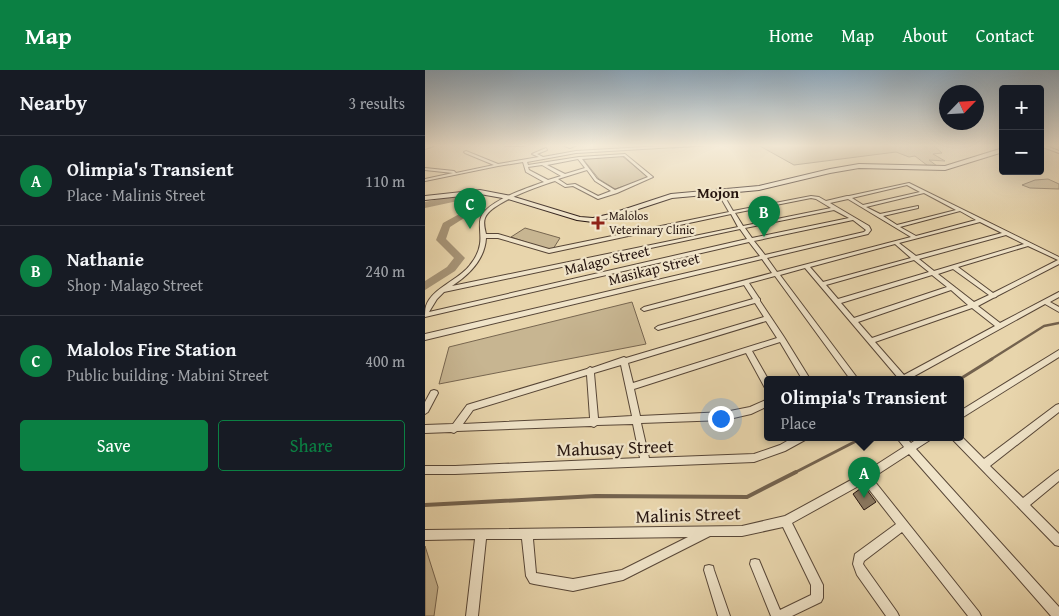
<!DOCTYPE html>
<meta charset="utf-8">
<style>
body{margin:0;font-family:"Gentium Book Plus",serif;background:#20242c;color:#f1f3f6}
.controls{position:absolute;right:15px;top:15px;display:grid;overflow:hidden;border-radius:5px;box-shadow:0 5px 20px #0002}
.controls button{width:45px;height:45px;display:grid;place-items:center;padding:0;border:0;border-bottom:1px solid #363941;background:#171b24;color:#f1f3f6;font:25px sans-serif}
.compass{position:absolute;left:514px;top:15px;width:45px;height:45px;border-radius:50%;background:#171b24;box-shadow:0 5px 20px #0002;rotate:65deg}
.you{position:absolute;left:295px;top:348px;width:18px;height:18px;margin:-12px;border:4px solid #fff;border-radius:50%;background:#1a73e8;box-shadow:0 0 0 8px #1a73e833}
.badge{display:grid;place-items:center;width:32px;height:32px;border-radius:50%;background:#0b8043;color:#fff;font-size:16px;font-weight:700}
.pin{position:absolute;translate:-50% -41px;filter:drop-shadow(0 1px 2px #0008)}
.pin::after{content:'';position:absolute;top:26px;width:18px;height:15px;background:inherit;clip-path:polygon(0 0,100% 0,50% 100%)}
.popup{position:absolute;left:339px;top:306px;width:200px;height:65px;box-sizing:border-box;display:grid;place-content:center;border-radius:5px;background:#171b24;filter:drop-shadow(0 1px 4px #0005);font-size:16px;white-space:nowrap;color:#9ea1a6}
.popup b{font-size:19px;color:#f1f3f6}
.popup::after{content:'';position:absolute;left:50%;top:100%;margin-left:-10px;border:10px solid transparent;border-top-color:#171b24}
.list{margin:0;padding:0;list-style:none}
h2{display:flex;justify-content:space-between;align-items:center;height:65px;margin:0;padding:0 20px;font-size:21px}
h2 small{font-size:16px;font-weight:400;color:#9ea1a6}
.list li{display:grid;grid-template-columns:32px 1fr auto;gap:15px;align-items:center;box-sizing:border-box;height:90px;padding:0 20px;border-top:1px solid #363941}
.list b{display:block;font-size:19px;white-space:nowrap}
.list p{margin:0;font-size:16px;white-space:nowrap;color:#9ea1a6}
.list em{font-size:16px;font-style:normal;color:#9ea1a6}
.actions{display:flex;gap:10px;padding:15px 20px}
.actions a{flex:1;padding:11px 0;border:1px solid #0b8043;border-radius:5px;text-align:center;font-size:18px;color:#0b8043}
.actions .main{background:#0b8043;color:#fff}
.map{position:relative;flex:none;width:634px;height:546px;overflow:hidden}
header{display:flex;align-items:center;gap:30px;box-sizing:border-box;height:70px;padding:0 25px;background:#0b8043;color:#fff}
header strong{font-size:24px}
nav{display:flex;gap:28px;margin-inline-start:auto;font-size:18px}
main{display:flex}
aside{flex:1;background:#171b24}
.map>svg:first-child{display:block}
.green{fill:#c7b591;stroke:#776650}
.lines{fill:none;stroke-linecap:round;stroke-linejoin:round}
.stream-far3{stroke:#73624e;stroke-width:1}
.stream-far2{stroke:#73624e;stroke-width:2.5}
.stream-far1{stroke:#73624e;stroke-width:3}
.stream{stroke:#73624e;stroke-width:4}
.river{fill:#a69477;fill-rule:evenodd}
.building{fill:#8b7961;stroke:#271610}
.street-casing{stroke:#574637;stroke-width:2}
.secondary-casing{stroke:#271610;stroke-width:2}
.street{fill:#f0e4c9;fill-rule:evenodd}
.secondary{fill:#f0e4c9;fill-rule:evenodd}
.poi-dot{fill:#8f2418;stroke:#f0e4c9;stroke-width:2}
.labels{text-anchor:middle;stroke-width:4.5;stroke-linejoin:round;paint-order:stroke}
.far-poi-label{font-size:12px;fill:#271610;stroke:#f0e4c9;text-anchor:start}
.far-quarter-label{font-size:15px;font-weight:bold;fill:#271610;stroke:#f0e4c9}
.street-label{font-size:15px;fill:#271610;stroke:#f0e4c9}
.near-street-label{font-size:18px;fill:#271610;stroke:#f0e4c9}
</style>
<header>
<strong>Map</strong>
<nav><a>Home</a><a>Map</a><a>About</a><a>Contact</a></nav>
</header>
<main>
<aside>
<h2>Nearby<small>3 results</small></h2>
<ul class="list">
<li><span class="badge">A</span><div><b>Olimpia's Transient</b><p>Place · Malinis Street</p></div><em>110 m</em></li>
<li><span class="badge">B</span><div><b>Nathanie</b><p>Shop · Malago Street</p></div><em>240 m</em></li>
<li><span class="badge">C</span><div><b>Malolos Fire Station</b><p>Public building · Mabini Street</p></div><em>400 m</em></li>
</ul>
<div class="actions"><a class="main">Save</a><a>Share</a></div>
</aside>
<div class="map">
<svg width="634" height="546" viewBox="0 0 634 546">
<rect width="100%" height="100%" fill="#e8d5ac"/>
<filter id="stains"><feTurbulence type="fractalNoise" baseFrequency=".004" numOctaves="4"/><feColorMatrix values="0 0 0 0 .2 0 0 0 0 .09 0 0 0 0 .02 0 0 0 .5 -.17"/></filter>
<radialGradient id="worn" r=".72"><stop offset=".6" stop-color="#630" stop-opacity="0"/><stop offset="1" stop-color="#630" stop-opacity=".3"/></radialGradient>
<!-- green -->
<g class="green">
<path d="M333 75H508L517 83 508 84 520 91 504 90 512 96H503L490 86 484 87 471 82 369 95Z"/>
<path d="M197 86 224 108 190 119 174 109 158 89Z"/>
<path d="M623 109 634 114V119L605 118 597 115 610 110Z"/>
<path d="M100 158 135 168 128 179 124 180 86 167Z"/>
<path d="M207 232 221 274 14 314 24 277Z"/>
<path d="M0 476 13 517 9 546H0Z"/>
</g>
<g class="lines">
<!-- stream-far3 -->
<path class="stream-far3" d="M247 78 293 75"/>
<!-- stream-far2 -->
<path class="stream-far2" d="M565 290 619 256 634 253"/>
<!-- stream-far1 -->
<g class="stream-far1">
<path d="M535 309 567 289"/>
<path d="M369 403 439 367"/>
</g>
<!-- stream -->
<path class="stream" d="M0 435 171 426 322 427 371 402"/>
<!-- river -->
<path class="river" d="M47 122 51 125 47 143 25 157 21 169 40 188 30 201 0 220V211L22 197 29 188 11 170 18 153 38 142 42 129 0 138V132Z"/>
</g>
<!-- building -->
<path class="building" d="M439 416 451 432 439 440 428 424Z"/>
<g class="lines">
<defs>
<g id="street">
<path d="M6 75H11L0 79V77Z"/>
<path d="M79 75H100L98 76H81Z"/>
<path d="M137 75H152L145 78Z"/>
<path d="M253 75H269L267 76 151 83 102 92 103 95 154 87 200 84 228 107 192 123 173 129 148 116 140 117 130 111C114 116 65 133 60 148 58 153 60 160 61 164H73L124 179 304 142 293 123 295 122H297L308 141 386 126 394 127 401 131 422 126H424L484 113 634 187V194L572 226 571 227 568 228 553 236 575 253 634 222V227L625 232 634 237V242L620 234 484 309H474L380 198 355 205 433 309H425L350 206 324 213 334 228 335 229V231L359 267 385 309H377L355 272 327 281 343 309V319L340 318 321 283 209 319 215 346 300 342 325 337 343 329V336L326 344 300 350 216 353 224 388 329 384 355 375 369 367H381L380 370 360 381 329 392 30 404H0V396H30L215 388 208 354 172 355 169 357 166 356 32 361 29 363 26 362 0 363V355L28 354 42 335 45 334 162 299 165 297 167 298 199 287 201 288 339 247 330 233 233 260 230 258 233 256 328 229 319 215 219 241 216 239 219 237 347 203 337 189 0 270V264L335 186 324 172 0 247C0 244 0 239 1 236 7 218 34 210 45 195 50 189 54 181 55 174 57 162 51 150 60 141 72 128 102 118 119 112L101 102 98 92 73 96 0 111V109L28 103 0 100V98L29 101 31 103 69 95 40 83 39 82 41 81 73 94 114 87 107 84 121 78 122 80 112 84 118 87 151 81ZM199 86 223 107 190 120 172 109 157 89ZM153 89 160 98 140 104 122 95ZM117 95 136 106 123 110 104 100 103 97ZM162 100 170 111 186 121 173 126 150 114 142 115 133 109ZM482 115 495 122 438 135 427 128ZM499 123 531 140 472 155 458 146 493 138V136L455 144 441 137ZM386 128 391 129 406 138 318 156 310 143ZM423 129 486 167 352 202 342 188 443 164 446 160 444 156 405 133ZM409 140 424 148 327 168 320 158ZM535 141 551 150 491 166 475 157ZM306 144 313 157 27 216C44 205 60 189 61 168H73L124 183ZM428 150 441 160 439 162 340 185 329 171ZM555 152 577 163 491 186 474 173ZM315 159 322 169 4 242 12 229 19 222ZM581 165 599 174 509 201 494 189ZM470 174 486 188 398 212 385 197ZM603 176 633 190 568 223 533 197ZM489 190 504 202 413 229 401 215ZM528 199 564 225 549 232 513 204ZM507 205 522 217 429 248 416 233ZM526 220 543 235 447 268 433 252ZM547 238 570 256 479 305 450 272ZM341 251 352 268 208 313 203 293ZM196 295 207 346 173 348 169 303ZM162 305 165 348 38 354 48 340Z"/>
<path d="M615 75H619L634 81V83L615 76Z"/>
<path d="M634 280V287L535 349V341Z"/>
<path d="M9 320 12 321 13 323 3 342 0 344V332L6 321Z"/>
<path d="M634 334V342L565 396 598 428 631 402 634 400V411L605 435 634 464V476L630 475 528 370 527 367H535V365L559 389 631 335Z"/>
<path d="M471 367H480L486 373 495 367H506L505 370 491 379 634 537V546H626L484 384 447 408 554 542 556 546H543L477 462 439 491 438 494 440 497 472 542 474 546H461L432 505 428 494 430 484 471 454 439 413 367 453 398 515V528L396 532 367 546H346L325 494 326 490 330 489 334 490 355 540 386 525V515L358 457 317 466H285L198 510 148 521 109 514 105 513 101 506 97 469H61L53 546H41L50 469 0 470V460L317 456 360 446 437 404 479 377ZM263 467 197 500 148 509 111 503 108 469Z"/>
<path d="M284 495 288 496 289 500 305 546H293L279 500 280 496Z"/>
</g>
<path id="secondary" d="M578 78V82L520 100 434 98 405 103 334 120 247 128 189 147 168 152 152 150 83 129 55 124 0 130V126L55 120 86 126 155 147 168 148 185 144 246 124 334 116 405 99 434 94 520 96Z"/>
</defs>
<!-- street casing -->
<use href="#street" class="street-casing"/>
<!-- secondary casing -->
<use href="#secondary" class="secondary-casing"/>
<!-- street -->
<use href="#street" class="street"/>
<!-- secondary -->
<use href="#secondary" class="secondary"/>
</g>
<!-- sky -->
<linearGradient id="sky" x2="0" y2="1"><stop stop-color="#8da7bb"/><stop offset="0.5" stop-color="#f5ecda"/><stop offset="1" stop-color="#f5ecda" stop-opacity="0"/></linearGradient>
<rect width="634" height="151" fill="url(#sky)"/>
<!-- markers -->
<path class="poi-dot" d="M170.5 145.5h5v5h5v5h-5v5h-5v-5h-5v-5h5z"/>
<g class="labels">
<!-- far-poi labels -->
<g class="far-poi-label">
<text x="184" y="150">Malolos<tspan x="184" dy="14">Veterinary Clinic</tspan></text>
</g>
<!-- far-quarter labels -->
<g class="far-quarter-label">
<text x="293" y="128">Mojon</text>
</g>
<!-- street labels -->
<g class="street-label">
<text transform="translate(182 190) rotate(-13)" y="5">Malago Street</text>
<text transform="translate(229 199) rotate(-14)" y="5">Masikap Street</text>
</g>
<!-- near-street labels -->
<g class="near-street-label">
<text transform="translate(190 378) rotate(-2)" y="6">Mahusay Street</text>
<text transform="translate(263 445) rotate(-2)" y="6">Malinis Street</text>
</g>
</g>
<rect width="100%" height="100%" filter="url(#stains)"/>
<rect width="100%" height="100%" fill="url(#worn)"/>
</svg>
<div class="controls">
<button>+</button>
<button>−</button>
</div>
<svg class="compass" viewBox="-18 -18 36 36"><path d="M0-13l5 13h-10z" fill="#e53935"/><path d="M0 13l5-13h-10z" fill="#9ea1a6"/></svg>
<div class="you"></div>
<div class="pin badge" style="left:439px;top:428px">A</div>
<div class="popup"><b>Olimpia's Transient</b>Place</div>
<div class="pin badge" style="left:339px;top:167px">B</div>
<div class="pin badge" style="left:45px;top:159px">C</div>
</div>
</main>
